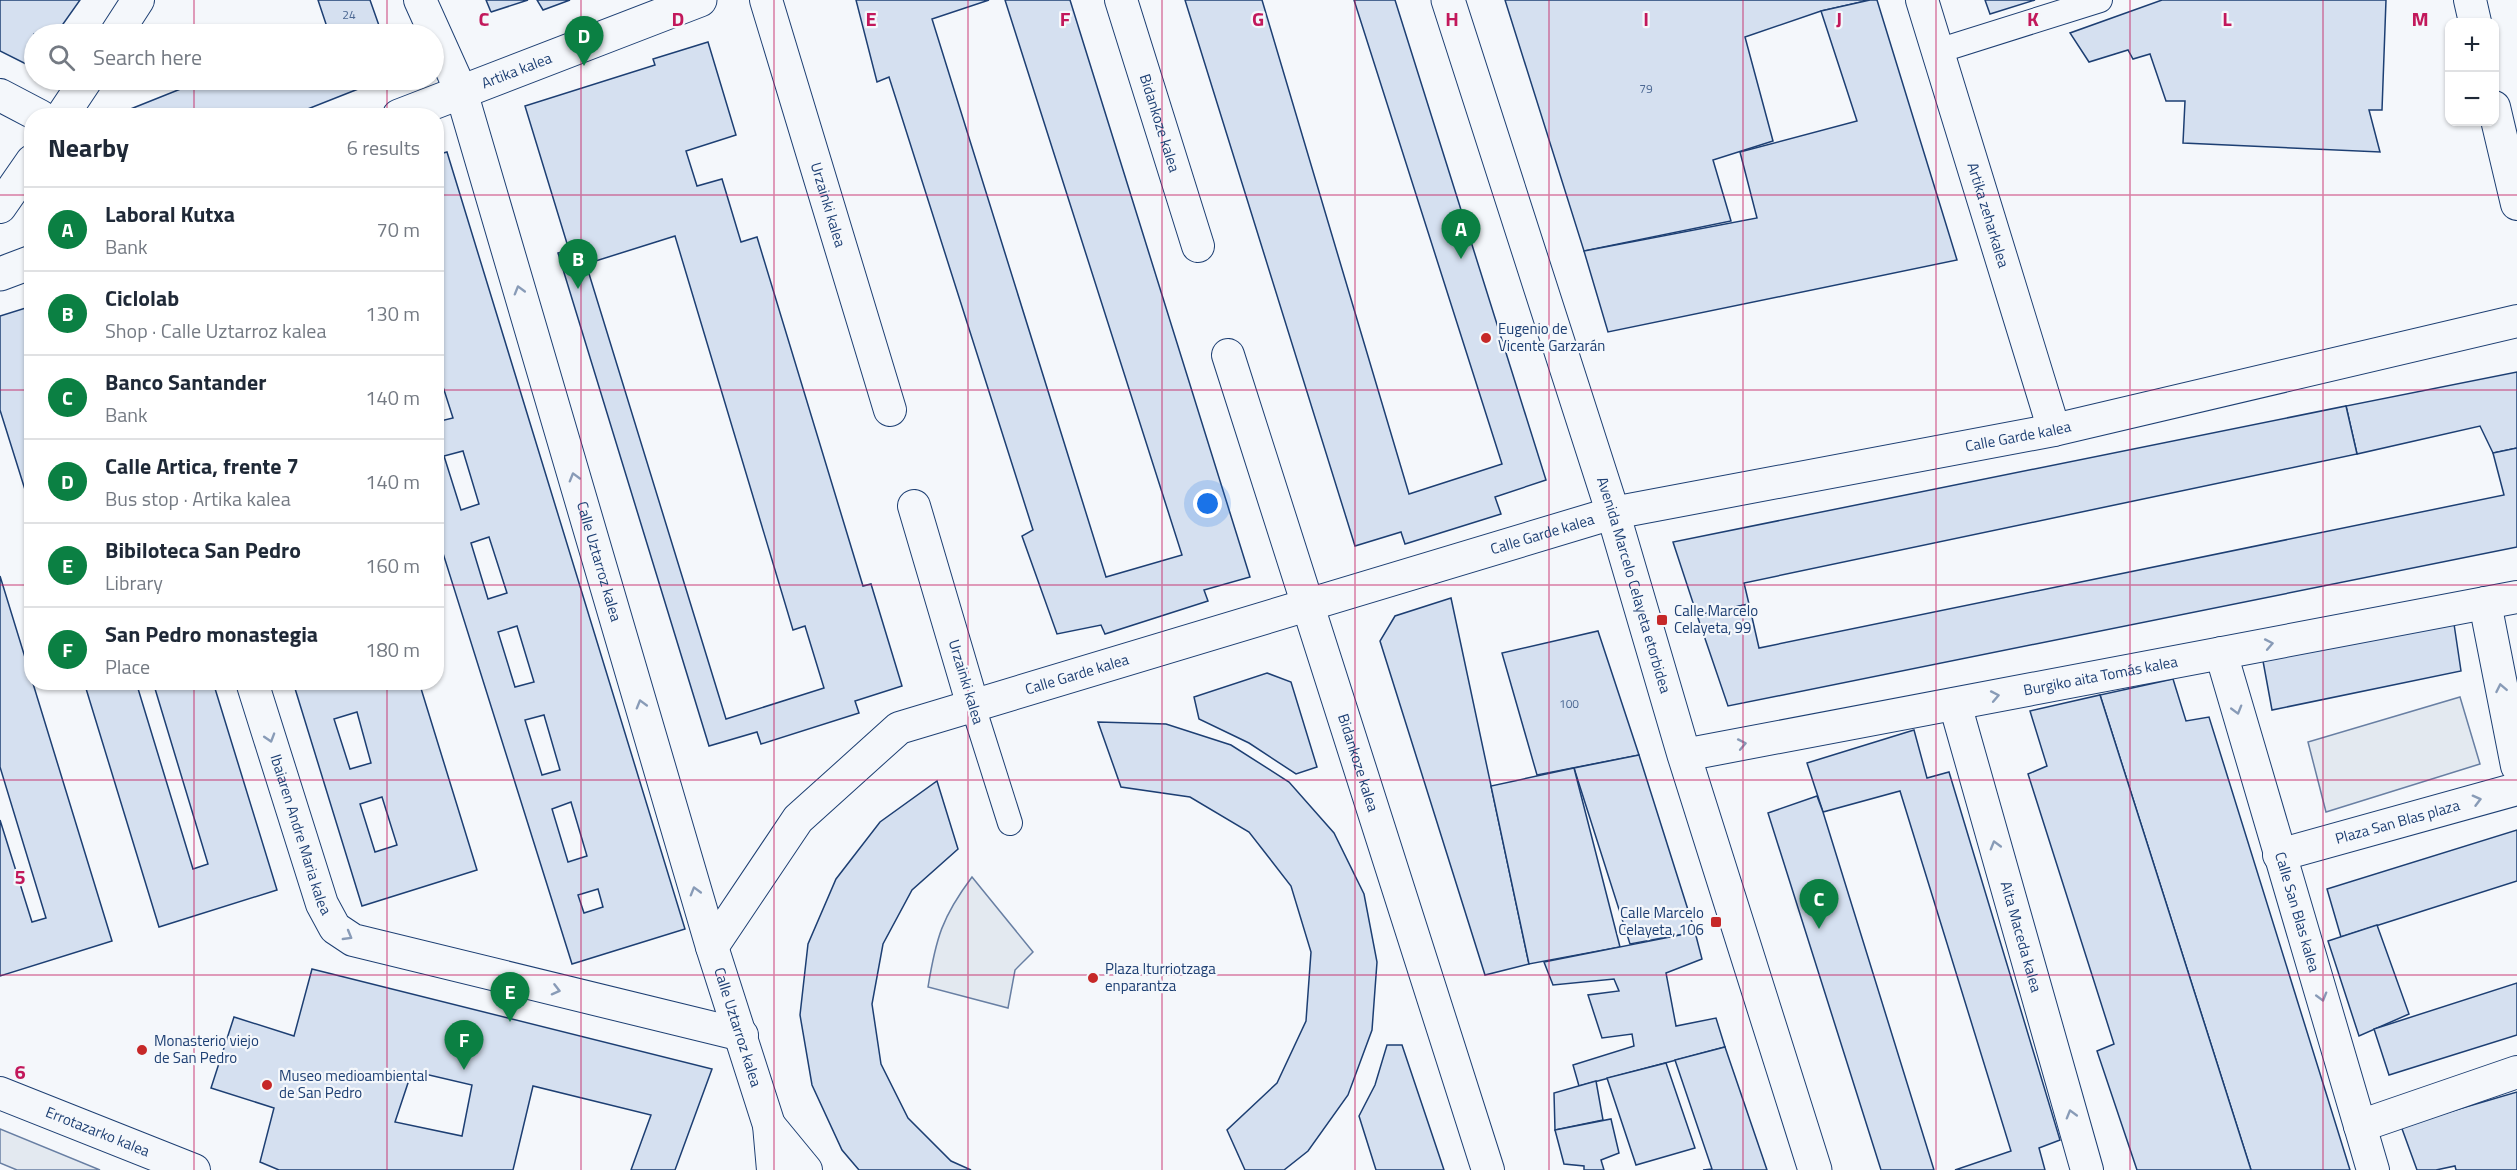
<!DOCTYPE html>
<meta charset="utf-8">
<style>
body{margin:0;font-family:"Titillium Web",sans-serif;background:#f6f6f7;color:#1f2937}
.controls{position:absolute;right:18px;top:18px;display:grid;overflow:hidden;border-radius:12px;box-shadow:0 2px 4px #0004}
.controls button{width:54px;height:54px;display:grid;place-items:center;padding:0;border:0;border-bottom:2px solid #e0e1e3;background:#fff;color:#1f2937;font:30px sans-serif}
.you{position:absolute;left:1208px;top:504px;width:21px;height:21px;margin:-15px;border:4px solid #fff;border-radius:50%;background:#1a73e8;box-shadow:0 0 0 9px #1a73e833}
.badge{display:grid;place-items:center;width:39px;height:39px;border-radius:50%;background:#0b8043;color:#fff;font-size:20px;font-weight:700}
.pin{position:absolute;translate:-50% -50px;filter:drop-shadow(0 2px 3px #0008)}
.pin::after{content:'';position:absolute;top:32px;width:21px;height:18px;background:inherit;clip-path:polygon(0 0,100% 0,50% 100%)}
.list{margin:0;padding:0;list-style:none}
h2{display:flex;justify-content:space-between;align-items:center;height:78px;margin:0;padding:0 24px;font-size:26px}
h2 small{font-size:20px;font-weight:400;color:#747a83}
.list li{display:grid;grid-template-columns:39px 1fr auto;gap:18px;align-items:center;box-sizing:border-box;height:84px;padding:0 24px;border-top:2px solid #e0e1e3}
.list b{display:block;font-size:22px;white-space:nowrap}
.list p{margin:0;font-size:20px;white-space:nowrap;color:#747a83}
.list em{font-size:20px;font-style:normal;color:#747a83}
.icon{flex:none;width:33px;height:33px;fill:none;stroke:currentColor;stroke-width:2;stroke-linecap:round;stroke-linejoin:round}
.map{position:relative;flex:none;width:2517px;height:1170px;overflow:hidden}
.search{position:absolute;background:#fff;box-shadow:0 2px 4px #0004;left:24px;top:24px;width:420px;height:66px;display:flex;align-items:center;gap:15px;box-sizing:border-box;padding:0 21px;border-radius:33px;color:#747a83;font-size:22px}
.panel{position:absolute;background:#fff;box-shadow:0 2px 4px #0004;left:24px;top:108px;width:420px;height:582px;border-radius:24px}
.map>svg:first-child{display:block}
.green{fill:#e3e9f0;stroke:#687fa3;stroke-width:1.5}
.building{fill:#d5e0f0;stroke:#1d3f73;stroke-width:1.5;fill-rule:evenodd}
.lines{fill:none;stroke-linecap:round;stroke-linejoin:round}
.pedestrian-casing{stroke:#1d3f73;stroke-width:26}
.minor-casing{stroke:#1d3f73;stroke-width:34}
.tertiary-casing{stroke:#1d3f73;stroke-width:35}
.secondary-casing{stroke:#1d3f73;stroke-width:35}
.pedestrian{stroke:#f4f7fb;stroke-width:24}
.minor{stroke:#f4f7fb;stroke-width:32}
.tertiary{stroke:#f4f7fb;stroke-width:33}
.secondary{stroke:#f4f7fb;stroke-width:33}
.oneway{stroke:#889bb7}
.grid{fill:none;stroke:#c2185b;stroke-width:1.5;stroke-opacity:0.55}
.poi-dot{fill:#c62828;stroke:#f4f7fb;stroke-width:2}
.labels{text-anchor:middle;stroke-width:4.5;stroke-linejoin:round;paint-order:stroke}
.number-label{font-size:12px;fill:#4b6792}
.street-label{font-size:15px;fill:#1d3f73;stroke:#f4f7fb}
.poi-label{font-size:15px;fill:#1d3f73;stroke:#f4f7fb;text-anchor:start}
.grid-label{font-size:20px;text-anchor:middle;font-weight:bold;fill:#c2185b;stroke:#f4f7fb;stroke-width:4.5;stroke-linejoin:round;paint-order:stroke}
</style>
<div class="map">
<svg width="2517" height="1170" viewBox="0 0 2517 1170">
<rect width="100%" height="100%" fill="#f4f7fb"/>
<!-- green -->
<g class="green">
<path d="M2460 697 2480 764 2326 812 2308 742Z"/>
<path d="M972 877 1033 952 1015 970 1008 1008 928 987C936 938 942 917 972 877Z"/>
<path d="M0 1129 100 1170H17L0 1163Z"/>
</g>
<!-- building -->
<g class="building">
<path d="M0 0H80L56 34H34V64L32 67 0 51Z"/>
<path d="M318 0H370L382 34H316L328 30Z"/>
<path d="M486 0H528L491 12Z"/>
<path d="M537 0H570L543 10Z"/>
<path d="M856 0H989L932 19 1106 577 1182 555 1005 0H1070L1250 577 1204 590 1208 601 1105 634 1101 625 1057 634 1022 536 1033 530 889 77 877 82Z"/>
<path d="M1185 0H1262L1409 494 1502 464 1354 0H1395L1546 480 1495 497 1501 514 1405 544 1401 532 1355 546Z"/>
<path d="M1505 0H1870L1821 11 1745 37 1773 141 1713 160 1731 221 1584 251Z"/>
<path d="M1870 0H1877L1957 260 1608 332 1584 251 1757 218 1740 152 1857 121 1821 11Z"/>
<path d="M1985 0H2035L1990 14Z"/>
<path d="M2162 0H2386L2382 110H2369L2380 152 2183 143 2185 101H2166L2150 54 2133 59 2128 50 2089 62 2070 33Z"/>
<path d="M708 42 736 135 686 151 697 186 722 179 741 242 757 237 863 586 871 584 902 686 855 701 859 713 761 744 757 732 709 746 558 253 569 250 525 106 655 65 653 59ZM675 236 793 630 805 626 824 688 726 719 586 264Z"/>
<path d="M203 80H381L290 116H113Z"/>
<path d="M447 152 685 929 572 964 436 531V422L453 418 436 365V155ZM463 451 479 504 461 510 444 456ZM489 537 507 593 488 599 471 543ZM517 626 534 682 515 687 498 632ZM544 715 560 770 542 775 525 720ZM571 802 587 856 568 862 552 809ZM598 889 603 907 584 913 578 895Z"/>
<path d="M32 306V512L0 410V316Z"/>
<path d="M2517 372V448L2493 453 2480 426 2357 454 2346 406Z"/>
<path d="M2346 406 2357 454 1744 583 1749 604 1697 615 1673 542Z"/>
<path d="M2517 448V547L1728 706 1697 615 1749 604 1759 648 2504 495 2493 453Z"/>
<path d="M0 576 112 941 0 976V820L32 922 46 918 0 767Z"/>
<path d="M1451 598 1529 964 1485 975 1380 641 1395 616Z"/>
<path d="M2454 624 2461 671 2272 710 2263 661Z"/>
<path d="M1598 631 1639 755 1537 775 1502 653Z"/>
<path d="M1267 673 1291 682 1317 767 1296 774 1249 743 1199 719 1194 697Z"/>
<path d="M2173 679 2186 721 2209 717 2350 1170H2251L2100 695Z"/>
<path d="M84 682H136L193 869 208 864 153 682H213L277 890 159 927Z"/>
<path d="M293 682H419L477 870 362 906ZM357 712 371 763 350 769 334 719ZM382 797 397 845 375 852 360 804Z"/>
<path d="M2100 695 2251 1170H2137L2097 1051 2114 1044 2028 774 2047 766 2030 711Z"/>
<path d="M1098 722 1166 724 1231 745 1289 782 1334 833 1364 894 1377 962 1372 1030 1348 1095 1308 1151 1284 1170H1245L1227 1130 1277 1083 1306 1021 1311 952 1291 886 1249 832 1190 797 1121 787Z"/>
<path d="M1914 730 1927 778 1949 772 2060 1140 2039 1148 2045 1170H1955L2011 1151 1900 791 1823 812 1807 763Z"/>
<path d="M1639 755 1695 932 1630 944 1574 768Z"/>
<path d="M1574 768 1620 947 1529 964 1491 786Z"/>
<path d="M937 781 958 849 912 890 883 944 872 1004 881 1064 908 1118 951 1161 971 1170H859L842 1150 812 1085 800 1015 808 944 836 879 880 822Z"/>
<path d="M1817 796 1823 812 1934 1170H1881L1768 813Z"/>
<path d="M2517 830V881L2341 937 2327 889Z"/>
<path d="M2377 925 2409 1014 2359 1036 2328 941Z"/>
<path d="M1695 932 1702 959 1666 973 1676 1026 1716 1018 1725 1047 1579 1086 1573 1065 1634 1046 1632 1034 1602 1038 1588 995 1619 991 1614 979 1553 985 1544 962Z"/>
<path d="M312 969 712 1069 675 1170H631L651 1115 533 1086 513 1170H279L260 1162 274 1108 211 1088 234 1017 294 1036ZM412 1071 472 1085 462 1136 395 1122Z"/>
<path d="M2517 983V1035L2389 1075 2374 1029Z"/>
<path d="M1387 1045H1402L1444 1170H1376L1359 1116 1375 1085Z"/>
<path d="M1725 1047 1767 1170H1703L1712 1169 1675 1060Z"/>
<path d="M1666 1063 1695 1148 1636 1165 1607 1078Z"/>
<path d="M1596 1081 1603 1120 1555 1130 1554 1093Z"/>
<path d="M2517 1092V1170H2456L2455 1166 2436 1170H2417L2401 1126Z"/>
<path d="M1611 1119 1619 1153 1601 1160 1604 1170H1584V1166L1564 1164 1555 1130Z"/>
</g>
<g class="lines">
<defs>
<g id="pedestrian">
<path d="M1938 51 2100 0"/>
<path d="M973 706 1010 823"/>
</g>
<g id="minor">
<path id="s1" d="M420 0 461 91 712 947 769 1125 773 1170"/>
<path id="s2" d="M766 0 890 410"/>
<path id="s3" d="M1121 0 1198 246"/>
<path id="s4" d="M1922 0 2054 430"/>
<path d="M2470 0 2475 22"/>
<path d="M116 34 138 0"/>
<path d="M0 95 40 116"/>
<path d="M2494 107 2517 204"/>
<path d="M62 116 86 80"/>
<path d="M0 207 32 161"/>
<path id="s5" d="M1228 355 1488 1170"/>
<path d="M914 506 973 706"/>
<path d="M2485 603 2517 766"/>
<path id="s6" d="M2221 653 2373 1170"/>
<path id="s7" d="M252 682 322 904 335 928 353 940 742 1035"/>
<path id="s8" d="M1955 704 2087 1170"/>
<path id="s9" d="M1684 755 2517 597"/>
<path id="s10" d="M2279 855 2517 789"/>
<path id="s11" d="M712 947 798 819 899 728 1613 513 2054 430 2517 321"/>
<path id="s12" d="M0 1093 194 1170"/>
<path d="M769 1125 806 1170"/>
<path d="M2360 1126 2517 1072"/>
</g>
<g id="tertiary">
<path id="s13" d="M399 116 700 0"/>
<path d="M0 274 32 262"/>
</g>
<g id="secondary">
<path id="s14" d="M1448 0 1613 513 1684 755 1815 1170"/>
</g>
</defs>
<!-- pedestrian casing -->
<use href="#pedestrian" class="pedestrian-casing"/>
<!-- minor casing -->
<use href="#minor" class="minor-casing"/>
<!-- tertiary casing -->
<use href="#tertiary" class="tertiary-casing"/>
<!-- secondary casing -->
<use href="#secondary" class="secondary-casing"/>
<!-- pedestrian -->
<use href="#pedestrian" class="pedestrian"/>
<!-- minor -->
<use href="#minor" class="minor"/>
<!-- tertiary -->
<use href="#tertiary" class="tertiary"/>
<!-- secondary -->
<use href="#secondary" class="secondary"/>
</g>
<!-- one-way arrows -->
<defs><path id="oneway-chevron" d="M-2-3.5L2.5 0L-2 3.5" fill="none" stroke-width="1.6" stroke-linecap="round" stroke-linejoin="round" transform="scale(1.5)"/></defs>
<g class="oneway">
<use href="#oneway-chevron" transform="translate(519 290) rotate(-106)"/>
<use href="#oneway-chevron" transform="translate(574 477) rotate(-106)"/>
<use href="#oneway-chevron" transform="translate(2269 644) rotate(-11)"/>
<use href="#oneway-chevron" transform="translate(2501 688) rotate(-101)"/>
<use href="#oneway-chevron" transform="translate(1995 696) rotate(-11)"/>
<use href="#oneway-chevron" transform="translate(641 704) rotate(-106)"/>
<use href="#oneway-chevron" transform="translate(2237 710) rotate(74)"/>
<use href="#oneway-chevron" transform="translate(270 738) rotate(73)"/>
<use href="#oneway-chevron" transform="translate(1742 744) rotate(-11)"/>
<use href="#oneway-chevron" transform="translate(2477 800) rotate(-15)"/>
<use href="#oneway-chevron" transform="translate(1995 845) rotate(-106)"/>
<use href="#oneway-chevron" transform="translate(695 891) rotate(-106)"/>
<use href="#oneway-chevron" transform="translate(348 936) rotate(30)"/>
<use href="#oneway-chevron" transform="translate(556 990) rotate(14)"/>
<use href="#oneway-chevron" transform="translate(2322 997) rotate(74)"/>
<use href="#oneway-chevron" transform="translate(2071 1114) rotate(-106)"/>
</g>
<!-- grid -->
<path class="grid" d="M194 0V34M387 0V34M581 0V1170M774 0V1170M968 0V1170M1162 0V1170M1355 0V1170M1549 0V1170M1743 0V1170M1936 0V1170M2130 0V1170M2323 0V1170M194 80V116M387 80V116M0 195H32M436 195H2517M0 390H32M436 390H2517M0 585H32M436 585H2517M194 682V1170M387 682V1170M0 780H2517M0 975H2517"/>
<!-- markers -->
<g class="poi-dot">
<circle cx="1486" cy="338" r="6"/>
<rect x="1656" y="614" width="12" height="12" rx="3"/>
<rect x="1710" y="916" width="12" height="12" rx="3"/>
<circle cx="1093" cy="978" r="6"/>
<circle cx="142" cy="1050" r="6"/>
<circle cx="267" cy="1085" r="6"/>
</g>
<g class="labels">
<!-- number labels -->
<g class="number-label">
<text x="349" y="19">24</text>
<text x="1646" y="93">79</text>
<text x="1569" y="708">100</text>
</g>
<!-- street labels -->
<g class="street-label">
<text dy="5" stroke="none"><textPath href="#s13" startOffset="126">Artika kalea</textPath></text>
<text dy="5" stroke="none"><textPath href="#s3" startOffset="129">Bidankoze kalea</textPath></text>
<text dy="5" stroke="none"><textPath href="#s2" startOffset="214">Urzainki kalea</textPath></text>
<text dy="5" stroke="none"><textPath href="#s4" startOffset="225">Artika zeharkalea</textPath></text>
<text dy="5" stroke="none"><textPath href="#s11" startOffset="1448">Calle Garde kalea</textPath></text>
<text dy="5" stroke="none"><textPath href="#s11" startOffset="962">Calle Garde kalea</textPath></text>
<text dy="5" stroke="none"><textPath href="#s1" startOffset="590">Calle Uztarroz kalea</textPath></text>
<text dy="5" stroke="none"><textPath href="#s14" startOffset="614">Avenida Marcelo Celayeta etorbidea</textPath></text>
<text dy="5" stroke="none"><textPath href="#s11" startOffset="476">Calle Garde kalea</textPath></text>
<text dy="5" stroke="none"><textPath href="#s9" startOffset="424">Burgiko aita Tomás kalea</textPath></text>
<text transform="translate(966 682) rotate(73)" y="5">Urzainki kalea</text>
<text dy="5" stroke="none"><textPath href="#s5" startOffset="428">Bidankoze kalea</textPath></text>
<text dy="5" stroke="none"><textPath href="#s10" startOffset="123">Plaza San Blas plaza</textPath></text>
<text dy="5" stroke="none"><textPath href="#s7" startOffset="160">Ibaiaren Andre Maria kalea</textPath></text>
<text dy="5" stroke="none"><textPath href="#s6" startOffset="270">Calle San Blas kalea</textPath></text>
<text dy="5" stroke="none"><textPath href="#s8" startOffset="242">Aita Maceda kalea</textPath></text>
<text dy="5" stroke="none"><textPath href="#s1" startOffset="1076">Calle Uztarroz kalea</textPath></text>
<text dy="5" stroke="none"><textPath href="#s12" startOffset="105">Errotazarko kalea</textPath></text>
</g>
<!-- poi labels -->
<g class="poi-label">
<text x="1498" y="334">Eugenio de<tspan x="1498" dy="17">Vicente Garzarán</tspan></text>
<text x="1674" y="616">Calle Marcelo<tspan x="1674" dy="17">Celayeta, 99</tspan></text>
<text x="1704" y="918" text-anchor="end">Calle Marcelo<tspan x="1704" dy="17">Celayeta, 106</tspan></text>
<text x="1105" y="974">Plaza Iturriotzaga<tspan x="1105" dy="17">enparantza</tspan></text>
<text x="154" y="1046">Monasterio viejo<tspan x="154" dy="17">de San Pedro</tspan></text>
<text x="279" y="1081">Museo medioambiental<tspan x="279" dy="17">de San Pedro</tspan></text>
</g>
</g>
<g class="grid-label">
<text x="484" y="26">C</text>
<text x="678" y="26">D</text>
<text x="871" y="26">E</text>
<text x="1065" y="26">F</text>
<text x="1258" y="26">G</text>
<text x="1452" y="26">H</text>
<text x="1646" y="26">I</text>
<text x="1839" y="26">J</text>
<text x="2033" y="26">K</text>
<text x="2227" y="26">L</text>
<text x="2420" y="26">M</text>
<text x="20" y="884">5</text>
<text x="20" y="1079">6</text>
</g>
</svg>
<div class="controls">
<button>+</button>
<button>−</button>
</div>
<div class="you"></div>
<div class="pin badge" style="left:1461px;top:259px">A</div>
<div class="pin badge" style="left:578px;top:289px">B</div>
<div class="pin badge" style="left:1819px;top:929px">C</div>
<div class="pin badge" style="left:584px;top:66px">D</div>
<div class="pin badge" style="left:510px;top:1022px">E</div>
<div class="pin badge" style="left:464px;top:1070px">F</div>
<div class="search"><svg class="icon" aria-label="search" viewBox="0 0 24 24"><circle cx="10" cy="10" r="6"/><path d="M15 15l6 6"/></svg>Search here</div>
<section class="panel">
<h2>Nearby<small>6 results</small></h2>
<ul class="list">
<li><span class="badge">A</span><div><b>Laboral Kutxa</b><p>Bank</p></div><em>70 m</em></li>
<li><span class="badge">B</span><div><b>Ciclolab</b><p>Shop · Calle Uztarroz kalea</p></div><em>130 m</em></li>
<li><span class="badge">C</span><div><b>Banco Santander</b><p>Bank</p></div><em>140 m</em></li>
<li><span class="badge">D</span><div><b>Calle Artica, frente 7</b><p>Bus stop · Artika kalea</p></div><em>140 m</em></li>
<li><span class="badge">E</span><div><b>Bibiloteca San Pedro</b><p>Library</p></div><em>160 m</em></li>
<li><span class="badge">F</span><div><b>San Pedro monastegia</b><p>Place</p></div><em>180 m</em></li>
</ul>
</section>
</div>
